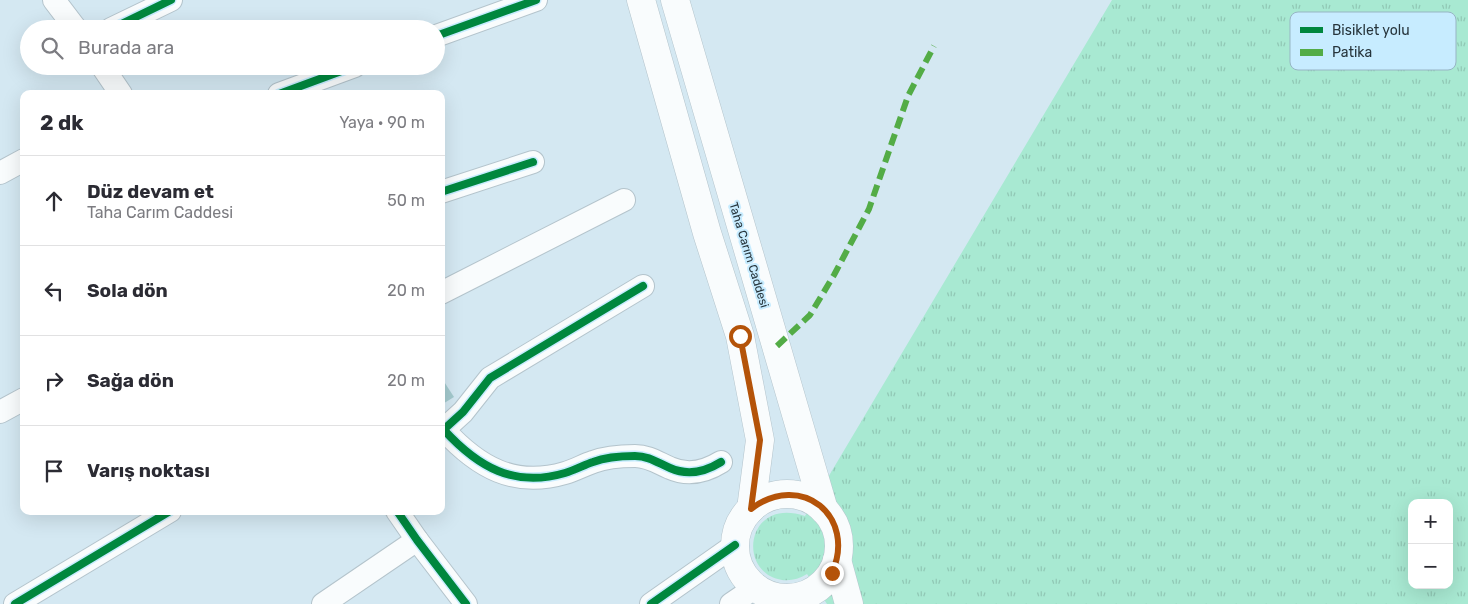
<!DOCTYPE html>
<html lang="tr">
<meta charset="utf-8">
<style>
body{margin:0;font-family:Rubik,sans-serif;background:#f2f2f3;color:#2b2b33}
.controls{position:absolute;right:15px;bottom:15px;display:grid;overflow:hidden;border-radius:10px;box-shadow:0 5px 20px #0002}
.controls button{width:45px;height:45px;display:grid;place-items:center;padding:0;border:0;border-bottom:1px solid #e1e1e2;background:#fff;color:#2b2b33;font:25px sans-serif}
.stop{position:absolute;width:15px;height:15px;margin:-11px;border:4px solid #b45309;border-radius:50%;background:#fff}
.stop.end{background:#b45309;border-color:#fff;box-shadow:0 1px 5px #0008}
.list{margin:0;padding:0;list-style:none}
h2{display:flex;justify-content:space-between;align-items:center;height:65px;margin:0;padding:0 20px;font-size:21px}
h2 small{font-size:16px;font-weight:400;color:#7c7c81}
.list li{display:grid;grid-template-columns:32px 1fr auto;gap:15px;align-items:center;box-sizing:border-box;height:90px;padding:0 20px;border-top:1px solid #e1e1e2}
.list b{display:block;font-size:19px;white-space:nowrap}
.list p{margin:0;font-size:16px;white-space:nowrap;color:#7c7c81}
.list em{font-size:16px;font-style:normal;color:#7c7c81}
.icon{flex:none;width:28px;height:28px;fill:none;stroke:currentColor;stroke-width:2;stroke-linecap:round;stroke-linejoin:round}
.map{position:relative;flex:none;width:1468px;height:604px;overflow:hidden}
.search{position:absolute;background:#fff;box-shadow:0 5px 20px #0002;left:20px;top:20px;width:425px;height:55px;display:flex;align-items:center;gap:12px;box-sizing:border-box;padding:0 18px;border-radius:28px;color:#7c7c81;font-size:19px}
.panel{position:absolute;background:#fff;box-shadow:0 5px 20px #0002;left:20px;top:90px;width:425px;height:425px;border-radius:10px}
.map>svg:first-child{display:block}
.grass{fill:url(#grass-tufts);fill-rule:evenodd}
.building{fill:#a4cace}
.lines{fill:none;stroke-linecap:round;stroke-linejoin:round}
.minor-casing{stroke:#b4c4cc;stroke-width:24}
.major-casing{stroke:#b4c4cc;stroke-width:29}
.minor{stroke:#f9fcfd;stroke-width:22}
.major{stroke:#f9fcfd;stroke-width:28}
.quiet{stroke:#53ac46;stroke-width:6;stroke-dasharray:12 6;stroke-linecap:butt}
.cycleway-casing{stroke:#c7ecff;stroke-width:11}
.cycleway{stroke:#00873e;stroke-width:8}
.route{stroke:#b45309;stroke-width:6}
.labels{text-anchor:middle;stroke-width:4;stroke-linejoin:round;paint-order:stroke}
.street-label{font-size:12px;fill:#27353c;stroke:#c7ecff}
.key{fill:#c7ecff;stroke:#97b5c4;stroke-width:1}
.key-label{font-size:14px;fill:#27353c}
</style>
<div class="map">
<svg width="1468" height="604" viewBox="0 0 1468 604">
<defs>
<pattern id="grass-tufts" width="24" height="20" patternUnits="userSpaceOnUse" patternTransform="scale(1.25)"><rect width="24" height="20" fill="#a8e9d2"/><path d="M3 7l-1-3M5 7V3M7 7l1-3M15 17l-1-3M17 17v-4M19 17l1-3" fill="none" stroke="#91c8b5"/></pattern>
</defs>
<rect width="100%" height="100%" fill="#d4e8f2"/>
<!-- grass -->
<path class="grass" d="M1112 0H1468V604H827L807 574C799 579 791 581 782 580 736 573 746 496 805 516ZM1412 503H1449V585H1412Z"/>
<!-- building -->
<path class="building" d="M441 377 454 397 441 405Z"/>
<g class="lines">
<defs>
<g id="minor">
<path d="M54 0 76 29"/>
<path d="M111 29 171 0"/>
<path d="M436 36 536 0"/>
<path d="M102 66 121 94"/>
<path d="M279 94 355 66"/>
<path d="M0 173 24 160"/>
<path d="M441 192 533 162"/>
<path d="M441 293 624 200"/>
<path d="M0 412 24 399"/>
<path d="M444 430C478 467 514 488 565 473 575 470 584 465 593 462 606 457 622 456 635 456 649 456 658 463 670 468 688 476 705 472 721 462"/>
<path d="M441 432 463 412 490 378 643 286"/>
<path d="M397 511 417 540 466 604"/>
<path d="M15 604 170 511"/>
<path d="M323 604 417 540"/>
<path d="M651 604 735 545"/>
<path d="M731 604 756 587"/>
</g>
<g id="major">
<path d="M641 0 707 233 740 336 760 440 751 509"/>
<path d="M675 0 824 510"/>
<circle cx="787" cy="546" r="52"/>
<path d="M837 560 849 604"/>
</g>
</defs>
<!-- minor casing -->
<use href="#minor" class="minor-casing"/>
<!-- major casing -->
<use href="#major" class="major-casing"/>
<!-- minor -->
<use href="#minor" class="minor"/>
<!-- major -->
<use href="#major" class="major"/>
<!-- quiet -->
<path class="quiet" d="M777 346 810 315 834 275 869 209 908 96 934 46"/>
<defs>
<g id="cycleway">
<path d="M111 29 171 0"/>
<path d="M436 36 536 0"/>
<path d="M279 94 355 66"/>
<path d="M441 192 533 162"/>
<path d="M444 430C478 467 514 488 565 473 575 470 584 465 593 462 606 457 622 456 635 456 649 456 658 463 670 468 688 476 705 472 721 462"/>
<path d="M441 432 463 412 490 378 643 286"/>
<path d="M397 511 417 540 466 604"/>
<path d="M15 604 170 511"/>
<path d="M651 604 735 545"/>
</g>
</defs>
<!-- cycleway casing -->
<use href="#cycleway" class="cycleway-casing"/>
<!-- cycleway -->
<use href="#cycleway" class="cycleway"/>
</g>
<g class="lines">
<!-- route -->
<path class="route" d="M740 336 760 440 751 509C801 471 857 516 832 573"/>
</g>
<g class="labels">
<!-- street labels -->
<g class="street-label">
<text transform="translate(749 255) rotate(73)" y="4">Taha Carım Caddesi</text>
</g>
</g>
<!-- legend -->
<rect x="1290" y="12" width="166" height="58" rx="8" class="key"/>
<rect x="1300" y="27" width="23" height="6" fill="#00873e"/>
<rect x="1300" y="49" width="23" height="7" fill="#53ac46"/>
<g class="key-label">
<text x="1332" y="35">Bisiklet yolu</text>
<text x="1332" y="57">Patika</text>
</g>
</svg>
<div class="controls">
<button>+</button>
<button>−</button>
</div>
<div class="stop" style="left:740px;top:336px"></div>
<div class="stop end" style="left:832px;top:573px"></div>
<div class="search"><svg class="icon" aria-label="search" viewBox="0 0 24 24"><circle cx="10" cy="10" r="6"/><path d="M15 15l6 6"/></svg>Burada ara</div>
<section class="panel">
<h2>2 dk<small>Yaya · 90 m</small></h2>
<ul class="list">
<li><svg class="icon" aria-label="ahead" viewBox="0 0 24 24"><path d="M12 20V5M6 11l6-6 6 6"/></svg><div><b>Düz devam et</b><p>Taha Carım Caddesi</p></div><em>50 m</em></li>
<li><svg class="icon" aria-label="left" viewBox="0 0 24 24"><path d="M17 20v-9H6M10 6l-5 5 5 5"/></svg><div><b>Sola dön</b></div><em>20 m</em></li>
<li><svg class="icon" aria-label="right" viewBox="0 0 24 24"><path d="M7 20v-9h11M14 6l5 5-5 5"/></svg><div><b>Sağa dön</b></div><em>20 m</em></li>
<li><svg class="icon" aria-label="arrive" viewBox="0 0 24 24"><path d="M6 21V4h12l-3 4 3 4H6"/></svg><div><b>Varış noktası</b></div></li>
</ul>
</section>
</div>
